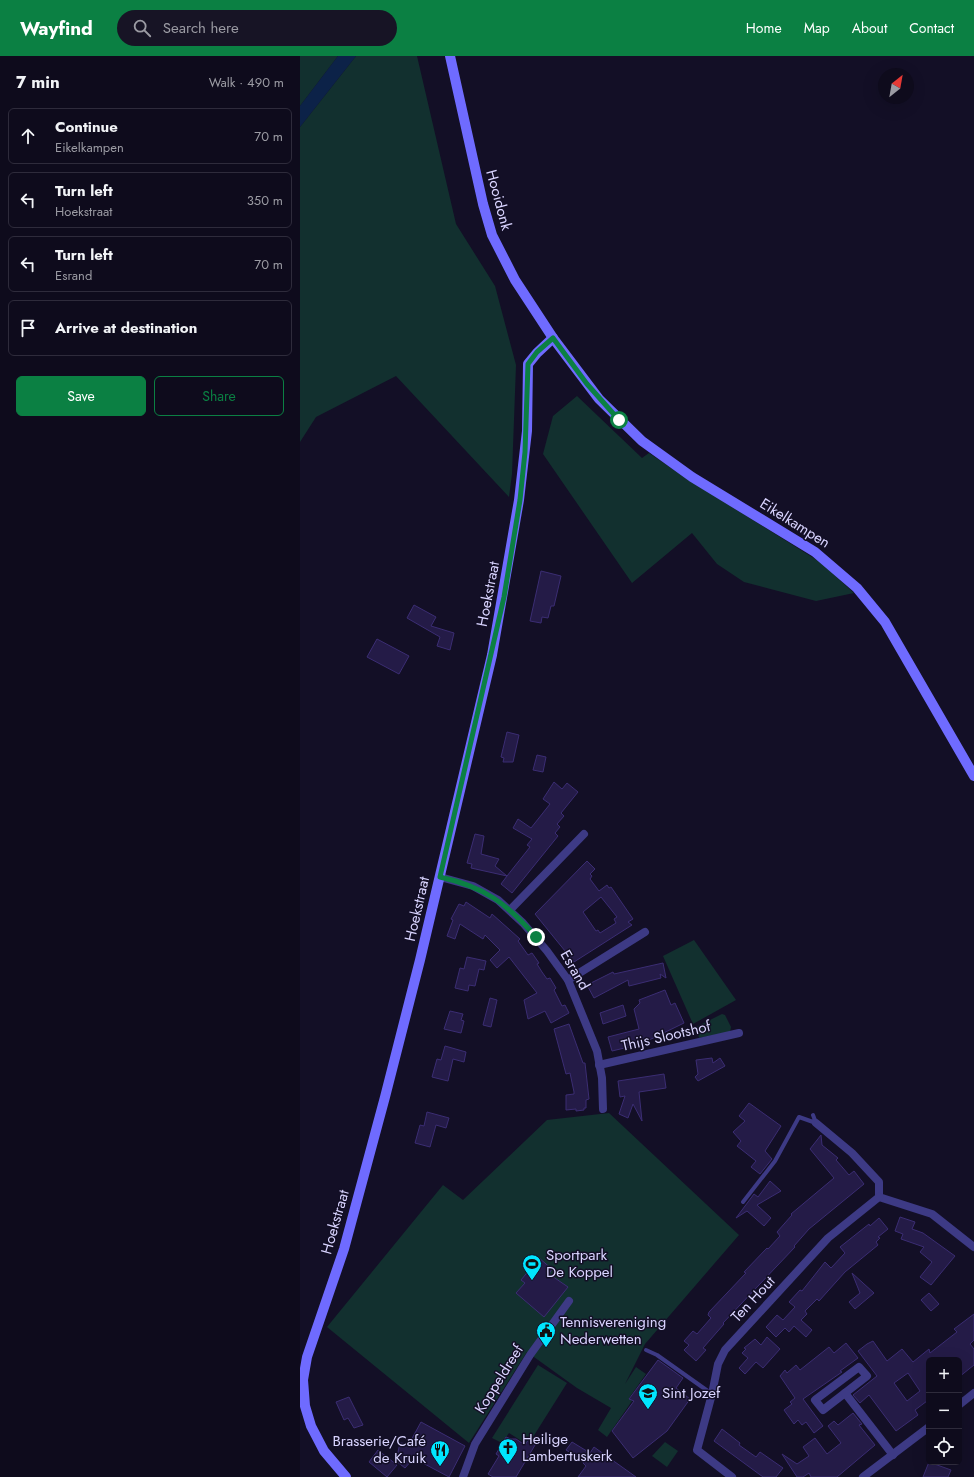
<!DOCTYPE html>
<meta charset="utf-8">
<style>
body{margin:0;font-family:Jost,sans-serif;background:#171425;color:#f1f3f6}
.controls{position:absolute;right:12px;bottom:12px;display:grid;overflow:hidden;border-radius:6px;box-shadow:0 4px 16px #0002}
.controls button{width:36px;height:36px;display:grid;place-items:center;padding:0;border:0;border-bottom:1px solid #2e2b3b;background:#0e0b1c;color:#f1f3f6;font:20px sans-serif}
.compass{position:absolute;left:578px;top:12px;width:36px;height:36px;border-radius:50%;background:#0e0b1c;box-shadow:0 4px 16px #0002;rotate:31deg}
.stop{position:absolute;width:12px;height:12px;margin:-9px;border:3px solid #0b8043;border-radius:50%;background:#fff}
.stop.end{background:#0b8043;border-color:#fff;box-shadow:0 1px 4px #0008}
.list{margin:0;padding:0;list-style:none}
h2{display:flex;justify-content:space-between;align-items:center;height:52px;margin:0;padding:0 16px;font-size:17px}
h2 small{font-size:13px;font-weight:400;color:#9b9ba3}
.list li{display:grid;grid-template-columns:26px 1fr auto;gap:12px;align-items:center;box-sizing:border-box;height:56px;margin:0 8px 8px;padding:0 8px;border:1px solid #2e2b3b;border-radius:6px}
.list b{display:block;font-size:15px;white-space:nowrap}
.list p{margin:0;font-size:13px;white-space:nowrap;color:#9b9ba3}
.list em{font-size:13px;font-style:normal;color:#9b9ba3}
.actions{display:flex;gap:8px;padding:12px 16px}
.actions a{flex:1;padding:9px 0;border:1px solid #0b8043;border-radius:6px;text-align:center;font-size:14px;color:#0b8043}
.actions .main{background:#0b8043;color:#fff}
.icon{flex:none;width:22px;height:22px;fill:none;stroke:currentColor;stroke-width:2;stroke-linecap:round;stroke-linejoin:round}
.map{position:relative;flex:none;width:674px;height:1421px;overflow:hidden}
header{display:flex;align-items:center;gap:24px;box-sizing:border-box;height:56px;padding:0 20px;background:#0b8043;color:#fff}
header strong{font-size:19px}
nav{display:flex;gap:22px;margin-inline-start:auto;font-size:14px}
.search{width:280px;height:36px;background:#171425;display:flex;align-items:center;gap:10px;box-sizing:border-box;padding:0 14px;border-radius:22px;color:#9b9ba3;font-size:15px}
main{display:flex}
aside{flex:1;background:#0e0b1c}
.map>svg:first-child{display:block}
.green{fill:#12302f}
.water{fill:#0c2248}
.building{fill:#241b47;stroke:#3b2d73;fill-rule:evenodd}
.lines{fill:none;stroke-linecap:round;stroke-linejoin:round}
.lane{stroke:#3d3a85;stroke-width:4}
.street{stroke:#3d3a85;stroke-width:8}
.secondary{stroke:#6f6bff;stroke-width:10}
.route{stroke:#0b8043;stroke-width:5}
.labels{text-anchor:middle;stroke-width:3;stroke-linejoin:round;paint-order:stroke}
.street-label{font-size:15px;fill:#d9d4ff;stroke:#130f26}
.poi-label{font-size:15px;fill:#d9d4ff;stroke:#130f26;text-anchor:start}
</style>
<header>
<strong>Wayfind</strong>
<div class="search"><svg class="icon" aria-label="search" viewBox="0 0 24 24"><circle cx="10" cy="10" r="6"/><path d="M15 15l6 6"/></svg>Search here</div>
<nav><a>Home</a><a>Map</a><a>About</a><a>Contact</a></nav>
</header>
<main>
<aside>
<h2>7 min<small>Walk · 490 m</small></h2>
<ul class="list">
<li><svg class="icon" aria-label="ahead" viewBox="0 0 24 24"><path d="M12 20V5M6 11l6-6 6 6"/></svg><div><b>Continue</b><p>Eikelkampen</p></div><em>70 m</em></li>
<li><svg class="icon" aria-label="left" viewBox="0 0 24 24"><path d="M17 20v-9H6M10 6l-5 5 5 5"/></svg><div><b>Turn left</b><p>Hoekstraat</p></div><em>350 m</em></li>
<li><svg class="icon" aria-label="left" viewBox="0 0 24 24"><path d="M17 20v-9H6M10 6l-5 5 5 5"/></svg><div><b>Turn left</b><p>Esrand</p></div><em>70 m</em></li>
<li><svg class="icon" aria-label="arrive" viewBox="0 0 24 24"><path d="M6 21V4h12l-3 4 3 4H6"/></svg><div><b>Arrive at destination</b></div></li>
</ul>
<div class="actions"><a class="main">Save</a><a>Share</a></div>
</aside>
<div class="map">
<svg width="674" height="1421" viewBox="0 0 674 1421">
<rect width="100%" height="100%" fill="#130f26"/>
<!-- green -->
<g class="green">
<path d="M0 0H38L0 50Z"/>
<path d="M56 0H117L156 168 195 230 216 309 212 418 209 441 96 320 16 361 0 386V71Z"/>
<path d="M277 340 342 402 349 397 387 423 520 506 554 537 516 545 444 526 417 508 392 477 332 527 243 398 253 360Z"/>
<path d="M394 884 436 944 393 968 363 900Z"/>
<path d="M422 958 425 959 431 971 430 976 399 982 396 971Z"/>
<path d="M309 1057 439 1179 345 1288 325 1328 336 1311 346 1318 329 1342 332 1345 307 1381 298 1374 311 1352 277 1332 227 1296 169 1387 27 1271 143 1129 163 1144 247 1064Z"/>
<path d="M238 1309 267 1327 228 1389 209 1377 202 1387 192 1382Z"/>
<path d="M365 1386 378 1395 367 1411 352 1400Z"/>
</g>
<!-- water -->
<path class="water" d="M38 0H56L0 71V50Z"/>
<!-- building -->
<g class="building">
<path d="M241 515 261 520 254 550H251L248 562 242 561 241 567 230 565Z"/>
<path d="M114 549 136 561 131 570 154 577 150 594 137 590 140 581 107 562Z"/>
<path d="M77 583 109 600 99 618 67 601Z"/>
<path d="M207 676 219 679 213 706H203L204 702 201 701Z"/>
<path d="M237 699 246 701 243 716 233 714Z"/>
<path d="M254 726 262 733 267 727 278 736 261 757 264 760 257 768 260 771 255 777 258 780 212 837 201 828 207 820 171 812 172 808 167 807 175 778 184 780 181 798 199 803 195 810 207 820 230 791 227 789 232 783 213 772 218 763 231 772 250 748 243 743Z"/>
<path d="M287 805 295 813 290 818 292 820 290 823 299 835 307 829 309 832 311 831 333 863 328 866 332 869 274 906 235 858ZM301 841 317 861 314 863 316 867 300 877 298 874 296 875 283 856Z"/>
<path d="M166 846 190 862 192 858 220 883 218 885 228 899 232 897 239 907 237 908 242 916 247 923 250 922 256 932 254 934 262 950 265 949 269 957 251 967 245 955 228 963 224 944 237 937 209 901 197 912 190 904 200 894 185 879 183 883 160 868 155 883 147 880 153 864 151 863 159 848 164 850Z"/>
<path d="M167 901 186 905 184 914 179 913 175 930 169 929 168 935 155 932 160 912 164 913Z"/>
<path d="M363 907 366 922 360 918 361 922 329 930 328 924 294 942 287 929 313 916 314 918Z"/>
<path d="M365 934 371 949 375 947 384 967 341 988 312 995 308 981 339 973 334 953 340 947 339 944Z"/>
<path d="M190 942 197 944 191 971 183 969Z"/>
<path d="M323 949 326 960 303 968 300 957Z"/>
<path d="M150 955 163 958 161 964 164 965 161 977 144 973Z"/>
<path d="M269 968 283 1007H285L289 1043 286 1044V1052H284V1054L276 1055V1053L266 1054V1039L274 1038V1036L270 1017 266 1018 254 973Z"/>
<path d="M145 990 166 996 164 1006 153 1003 148 1025 132 1021 137 1003 141 1004Z"/>
<path d="M412 1002 413 1007 420 1002 425 1010 398 1025 395 1021 398 1018 396 1004Z"/>
<path d="M364 1018 366 1032 339 1036 342 1065 333 1048 328 1062 319 1058 325 1040 320 1041 318 1025Z"/>
<path d="M449 1047 481 1070 465 1095 472 1103 460 1118 451 1111 456 1105 437 1090 441 1085 433 1076 445 1065 439 1060Z"/>
<path d="M127 1056 149 1062 146 1072 136 1069 130 1091 115 1087 120 1069 124 1070Z"/>
<path d="M521 1079 522 1089 538 1102 536 1104 549 1119 554 1115 564 1128 509 1173 494 1190 495 1191 423 1267 424 1268 403 1292 406 1294 396 1305 384 1294 389 1289 384 1285 393 1275 397 1278 411 1262 408 1259 409 1256 446 1217 444 1216 467 1192 468 1193 480 1180 477 1176 492 1159 491 1158 534 1122 510 1093Z"/>
<path d="M470 1125 481 1135 457 1149 471 1162 464 1170 447 1155 436 1162 454 1138 458 1141Z"/>
<path d="M600 1161 615 1166 612 1173 623 1177 655 1200 631 1229 620 1221 632 1206 620 1196 624 1191 601 1183 603 1178 595 1175Z"/>
<path d="M579 1162 588 1173 578 1181 580 1182 576 1186 578 1189 545 1216 519 1245 517 1243 505 1255 507 1258 501 1264 512 1274 506 1281 494 1270 489 1276 485 1272 476 1281 466 1271 477 1259 483 1264 495 1251 489 1246 500 1234 502 1235 525 1206 531 1212 545 1197 540 1191 569 1168 570 1170Z"/>
<path d="M239 1202 252 1213 249 1218 268 1231 244 1261 216 1237 225 1227 221 1224Z"/>
<path d="M552 1217 574 1237 555 1253 549 1246 560 1237Z"/>
<path d="M629 1237 639 1248 631 1255 621 1244Z"/>
<path d="M674 1258V1284L670 1288 674 1293V1309L659 1321V1304H629V1347L627 1345 615 1354 618 1359 596 1375 569 1339 560 1347 553 1339 577 1320 558 1295 567 1288 573 1285 587 1305 602 1293 613 1306 629 1293 630 1297 657 1276 654 1273ZM608 1317 620 1335 607 1345 594 1327Z"/>
<path d="M467 1281 480 1293 463 1312 456 1306 445 1318 439 1312 448 1302 442 1297 446 1293 444 1292 455 1283 461 1289Z"/>
<path d="M546 1287 558 1302 540 1315 542 1316 503 1343 523 1370 514 1377 506 1366 502 1369 498 1364 494 1368 484 1354 492 1348 490 1346 495 1342 480 1320 485 1314 487 1317 496 1309 500 1314 529 1291 534 1297Z"/>
<path d="M358 1304 383 1322 376 1332 390 1343 367 1375 333 1402 312 1375 334 1345 329 1343Z"/>
<path d="M49 1341 63 1369 54 1372 48 1362 44 1364 36 1346Z"/>
<path d="M553 1357 562 1368 559 1369 575 1389 537 1421H511L509 1417 503 1421H497L482 1398 497 1408 509 1400 503 1391 515 1382 527 1398 541 1387 528 1370 534 1365 538 1369Z"/>
<path d="M121 1366 165 1390 149 1421 119 1405 118 1407 112 1404 105 1412 96 1405 100 1387 109 1388Z"/>
<path d="M422 1373 440 1387 439 1389 456 1401 460 1396 483 1412 476 1421H463L414 1385Z"/>
<path d="M231 1380 238 1384 216 1421H193L188 1418 199 1400 196 1398 206 1381 211 1383H216L225 1389Z"/>
<path d="M272 1386 290 1397 294 1391 336 1421H278L286 1410 283 1407 284 1405 266 1394Z"/>
<path d="M78 1394 97 1409 87 1421 69 1406Z"/>
<path d="M629 1406 651 1414 648 1421H623Z"/>
</g>
<g class="lines">
<!-- lane -->
<g class="lane">
<path d="M443 1146 475 1105 499 1061 516 1067 513 1059"/>
<path d="M346 1294 357 1299 412 1338"/>
</g>
<!-- street -->
<g class="street">
<path d="M140 821 173 830 198 844 223 867 247 895 268 924 297 995 302 1022 303 1053"/>
<path d="M210 854 284 778"/>
<path d="M268 924 345 876"/>
<path d="M299 1009 439 977"/>
<path d="M516 1067 552 1097 579 1126V1141L632 1158 674 1191"/>
<path d="M559 1311 567 1320 523 1354 515 1344Z"/>
<path d="M545 1337 593 1399"/>
<path d="M659 1349 674 1337"/>
<path d="M163 1421 175 1388 230 1299 269 1245"/>
<path d="M432 1421 397 1394 412 1338 418 1308 425 1294 528 1182 579 1141"/>
<path d="M563 1421 629 1371"/>
</g>
<!-- secondary -->
<g class="secondary">
<path d="M150 0 183 148 192 179 215 224 253 282 299 343 342 385 392 421 515 496 557 532 585 566 674 720"/>
<path d="M46 1421 24 1395 11 1370 5 1350 3 1324 7 1301 44 1193 85 1041 120 904 192 599 219 444 227 375 228 308 237 297 253 282"/>
</g>
</g>
<g class="lines">
<!-- route -->
<path class="route" d="M236 881C206 847 185 831 140 821L204 541 220 444 225 396 228 308 237 296 253 282 287 328 319 364"/>
</g>
<!-- icons -->
<defs>
<symbol id="stadium-pin" viewBox="-11 -11 22 30"><path d="M0 17L-7.5 6A9.5 9.5 0 1 1 7.5 6Z" fill="#00e5ff" stroke="#130f26"/><path d="M0-5a6.5 5 0 1 0 0 10a6.5 5 0 1 0 0-10ZM-3.5-1.8h7v3.6h-7Z" fill="#111"/></symbol>
<symbol id="civic-pin" viewBox="-11 -11 22 30"><path d="M0 17L-7.5 6A9.5 9.5 0 1 1 7.5 6Z" fill="#00e5ff" stroke="#130f26"/><path d="M-.6-6.5H3V-4.5H.6V-3L4-1V1h2V6H-6V1h2V-1L-.6-3ZM-1.2 2.5V6h2.4V2.5Z" fill="#111"/></symbol>
<symbol id="school-pin" viewBox="-11 -11 22 30"><path d="M0 17L-7.5 6A9.5 9.5 0 1 1 7.5 6Z" fill="#00e5ff" stroke="#130f26"/><path d="M0-5L7-2L0 1L-7-2ZM-4 1L0 2.5L4 1V4Q0 6-4 4Z" fill="#111"/></symbol>
<symbol id="church-pin" viewBox="-11 -11 22 30"><path d="M0 17L-7.5 6A9.5 9.5 0 1 1 7.5 6Z" fill="#00e5ff" stroke="#130f26"/><path d="M-1.2-6h2.4v3.5h3.3v2.4h-3.3V6h-2.4V-.1h-3.3v-2.4h3.3Z" fill="#111"/></symbol>
<symbol id="restaurant-pin" viewBox="-11 -11 22 30"><path d="M0 17L-7.5 6A9.5 9.5 0 1 1 7.5 6Z" fill="#00e5ff" stroke="#130f26"/><path d="M-5-6h1v4h1v-4h1v4h1v-4h1v5L-1.5 .5V6h-2V.5L-5-1ZM5-6V6H3V1.5H1.5Q1.5-4 5-6Z" fill="#111"/></symbol>
</defs>
<g fill-rule="evenodd">
<use href="#stadium-pin" x="221" y="1197" width="22" height="30"/>
<use href="#civic-pin" x="235" y="1264" width="22" height="30"/>
<use href="#school-pin" x="337" y="1326" width="22" height="30"/>
<use href="#church-pin" x="197" y="1381" width="22" height="30"/>
<use href="#restaurant-pin" x="129" y="1383" width="22" height="30"/>
</g>
<g class="labels">
<!-- street labels -->
<g class="street-label">
<text transform="translate(199 144) rotate(75)" y="5">Hooidonk</text>
<text transform="translate(495 467) rotate(32)" y="5">Eikelkampen</text>
<text transform="translate(188 538) rotate(-79)" y="5">Hoekstraat</text>
<text transform="translate(117 853) rotate(-77)" y="5">Hoekstraat</text>
<text transform="translate(275 914) rotate(60)" y="5">Esrand</text>
<text transform="translate(366 980) rotate(-13)" y="5">Thijs Slootshof</text>
<text transform="translate(35 1166) rotate(-74)" y="5">Hoekstraat</text>
<text transform="translate(453 1243) rotate(-47)" y="5">Ten Hout</text>
<text transform="translate(199 1323) rotate(-58)" y="5">Koppeldreef</text>
</g>
<!-- poi labels -->
<g class="poi-label">
<text x="246" y="1204">Sportpark<tspan x="246" dy="17">De Koppel</tspan></text>
<text x="260" y="1271">Tennisvereniging<tspan x="260" dy="17">Nederwetten</tspan></text>
<text x="362" y="1342">Sint Jozef</text>
<text x="222" y="1388">Heilige<tspan x="222" dy="17">Lambertuskerk</tspan></text>
<text x="126" y="1390" text-anchor="end">Brasserie/Café<tspan x="126" dy="17">de Kruik</tspan></text>
</g>
</g>
</svg>
<div class="controls">
<button>+</button>
<button>−</button>
<button><svg class="icon" aria-label="locate" viewBox="0 0 24 24"><circle cx="12" cy="12" r="6"/><path d="M12 2v4M12 18v4M2 12h4M18 12h4"/></svg></button>
</div>
<svg class="compass" viewBox="-18 -18 36 36"><path d="M0-13l5 13h-10z" fill="#e53935"/><path d="M0 13l5-13h-10z" fill="#9b9ba3"/></svg>
<div class="stop" style="left:319px;top:364px"></div>
<div class="stop end" style="left:236px;top:881px"></div>
</div>
</main>
